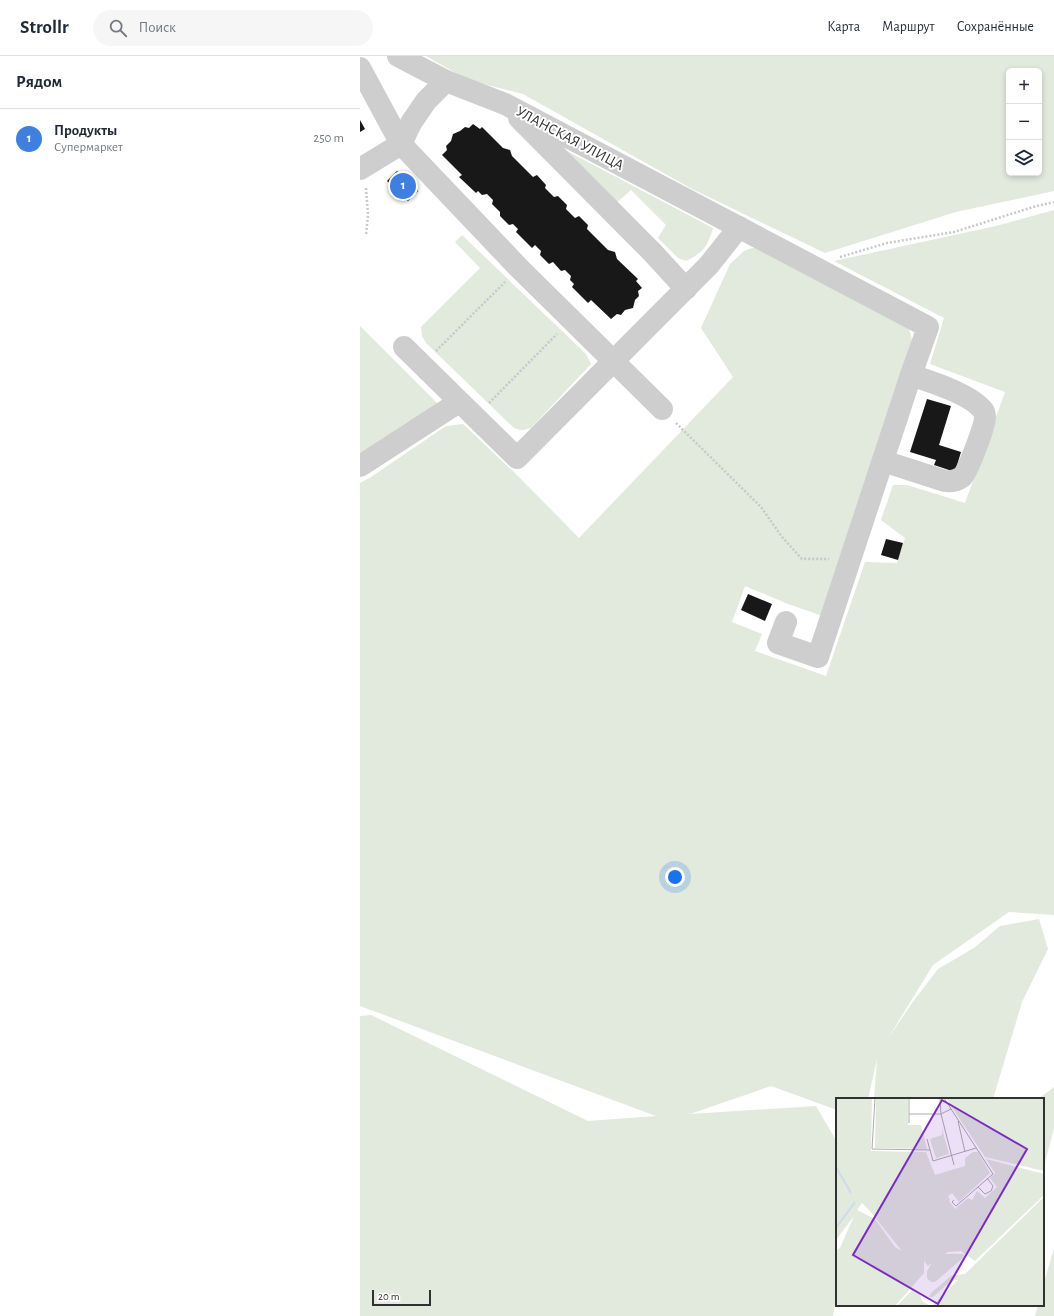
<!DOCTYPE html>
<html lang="ru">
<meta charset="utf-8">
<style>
body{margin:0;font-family:"Alegreya Sans",sans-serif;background:#f6f6f7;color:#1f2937}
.controls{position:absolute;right:12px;top:12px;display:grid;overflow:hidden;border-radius:6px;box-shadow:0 2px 6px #0003}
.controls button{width:36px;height:36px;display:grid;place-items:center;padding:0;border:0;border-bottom:1px solid #e0e1e3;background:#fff;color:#1f2937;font:20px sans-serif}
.scale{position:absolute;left:12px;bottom:10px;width:59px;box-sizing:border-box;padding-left:4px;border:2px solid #313131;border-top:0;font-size:11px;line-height:14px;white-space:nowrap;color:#313131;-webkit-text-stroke:3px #fff;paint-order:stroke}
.you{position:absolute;left:315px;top:821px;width:14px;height:14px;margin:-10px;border:3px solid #fff;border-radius:50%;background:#1a73e8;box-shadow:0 0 0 6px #1a73e833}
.badge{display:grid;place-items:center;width:26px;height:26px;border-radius:50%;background:#1a73e8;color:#fff;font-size:13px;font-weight:700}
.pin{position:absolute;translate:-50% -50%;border:2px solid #fff;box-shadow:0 1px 4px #0006}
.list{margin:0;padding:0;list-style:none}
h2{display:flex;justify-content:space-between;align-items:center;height:52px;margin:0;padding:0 16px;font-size:17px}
h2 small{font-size:13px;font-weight:400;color:#747a83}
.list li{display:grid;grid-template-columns:26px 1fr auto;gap:12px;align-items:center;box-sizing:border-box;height:60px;padding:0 16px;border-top:1px solid #e0e1e3}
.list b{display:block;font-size:15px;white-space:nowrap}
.list p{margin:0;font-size:13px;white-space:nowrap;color:#747a83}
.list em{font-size:13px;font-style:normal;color:#747a83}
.icon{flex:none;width:22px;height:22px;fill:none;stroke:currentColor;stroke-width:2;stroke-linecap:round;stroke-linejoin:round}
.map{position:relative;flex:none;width:694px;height:1260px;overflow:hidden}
header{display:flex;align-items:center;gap:24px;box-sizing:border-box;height:56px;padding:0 20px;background:#fff;border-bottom:1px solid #e0e1e3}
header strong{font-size:19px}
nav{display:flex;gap:22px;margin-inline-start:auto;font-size:14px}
.search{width:280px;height:36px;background:#f6f6f7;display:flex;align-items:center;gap:10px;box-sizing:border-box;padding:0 14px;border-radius:22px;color:#747a83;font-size:15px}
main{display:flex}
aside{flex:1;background:#fff}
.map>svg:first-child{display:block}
.green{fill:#e2e9dd;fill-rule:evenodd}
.building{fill:#181818}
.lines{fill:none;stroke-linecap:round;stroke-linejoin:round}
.path{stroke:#c8c8c8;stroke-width:2.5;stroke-dasharray:2 2;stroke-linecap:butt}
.minor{stroke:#cecece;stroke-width:22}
.labels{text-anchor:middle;stroke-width:4;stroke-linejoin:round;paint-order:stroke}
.street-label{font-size:15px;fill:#313131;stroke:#fff}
.inset-river{fill:none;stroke:#cedbeb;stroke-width:2}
.inset-road{fill:none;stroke:#adadad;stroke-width:1}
.view{fill:#7b2cbf;fill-opacity:0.15;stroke:#7b2cbf;stroke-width:2}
.inset-edge{fill:none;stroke:#313131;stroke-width:2}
</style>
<header>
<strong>Strollr</strong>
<div class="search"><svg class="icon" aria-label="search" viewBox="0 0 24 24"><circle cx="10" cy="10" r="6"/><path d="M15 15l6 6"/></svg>Поиск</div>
<nav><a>Карта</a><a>Маршрут</a><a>Сохранённые</a></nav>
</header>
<main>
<aside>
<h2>Рядом<small></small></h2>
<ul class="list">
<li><span class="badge" style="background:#3f7fe0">1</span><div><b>Продукты</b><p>Супермаркет</p></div><em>250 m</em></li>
</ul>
</aside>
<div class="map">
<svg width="694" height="1260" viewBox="0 0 694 1260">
<rect width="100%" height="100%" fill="#fff"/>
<!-- green -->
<g class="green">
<path d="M66 0H694V135L596 156 465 197 332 133 163 38 108 24ZM649 15H679V117H649Z"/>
<path d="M207 95 353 172C348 190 343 197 326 205L318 202 298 182 306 169 271 134 256 147Z"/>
<path d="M694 154V859L649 856 573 909 527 984 552 947 578 913 614 892 640 870 679 863 688 893 662 946 633 1043H514L517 1003 508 1043H477V1054L411 1030 330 1058 456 1050 477 1086V1238L473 1260H0V960L11 959 228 1065 296 1060 0 950V427L11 421 86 370 103 368 158 420 219 482 373 321 341 272 370 208 384 195 392 192H403L547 269 551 279 552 286 463 560 428 548 385 530 372 566 402 578 395 595 466 620 505 506 537 507 545 482 521 464 533 429H547L605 447 645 336 570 308 584 262 474 205 636 170Z"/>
<path d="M102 179 226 298 231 308 171 372C165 374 161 375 154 372L66 287 62 280 61 271 120 212 95 186Z"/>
<path d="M0 270 83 353 0 404Z"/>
<path d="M694 1031V1072L683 1114V1043H678Z"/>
<path d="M694 1192V1260H675L678 1249H683V1230Z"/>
</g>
<!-- building -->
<g class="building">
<path d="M0 64 5 73 0 76Z"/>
<path d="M113 68 120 73 122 71 143 92 150 94 152 100 173 121 177 119 186 129 185 132 194 141 198 140 207 149 206 153 215 162 219 160 228 169 227 173 248 194 255 196 257 203 278 223 276 225 282 232 278 235 279 240 275 244 273 252 265 254 261 259 257 258 251 263 231 244 228 247 212 231 214 228 210 224 211 220 205 214 201 215 193 206 189 208 180 199 181 195 175 189 172 192 156 176 158 173 153 168 149 169 140 160V156L132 148 133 144 127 138 122 139 118 135 116 137 99 121 102 119 82 99 87 94 86 90 91 85 93 78 100 75 105 71 109 72Z"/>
<path d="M37 115 58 135 48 145 27 125Z"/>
<path d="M567 343 591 350 579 389 601 396 595 416 574 409 576 404 550 396Z"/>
<path d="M526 483 543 487 538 504 521 499Z"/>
<path d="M388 538 412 548 405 565 381 554Z"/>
</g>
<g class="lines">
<!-- path -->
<g class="path">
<path d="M6 132 8 159 6 179"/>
<path d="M480 201 527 187 594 176 673 151 694 146"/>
<path d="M76 295 145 226"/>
<path d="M129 347 197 278"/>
<path d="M316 367 401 451 422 481 442 503H469"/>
</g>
<!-- minor -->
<g class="minor">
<path d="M38 0 86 25 145 48 568 271 551 319 458 601 418 587 426 566"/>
<path d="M0 12 41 88 159 212 302 353"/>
<path d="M159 62 293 197 326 233"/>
<path d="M0 113 41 88 51 67 66 45 86 25"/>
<path d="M44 291 157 402 349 209 379 171"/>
<path d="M523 405 585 425C591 426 596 425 602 421 608 415 625 370 625 361 625 359 624 355 622 353 608 337 571 326 551 319"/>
<path d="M0 410 99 346"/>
</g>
</g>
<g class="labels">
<!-- street labels -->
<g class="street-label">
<text transform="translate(210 82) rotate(28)" y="5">УЛАНСКАЯ УЛИЦА</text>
</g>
</g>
<!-- overview -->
<g transform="translate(476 1042)">
<rect width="208" height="208" fill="#fff"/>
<path d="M0 0H36L35 53 90 54 99 77 129 68V60L137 54H142L154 75 123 104 116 95 112 98 114 102 113 103 119 111 132 100 136 102 141 93 149 100 161 89 154 80 159 75 150 61 208 76V97L139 163 125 153 112 154 109 156H128L127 160 99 184H95L91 180V173L96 165 92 168 88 163V175L59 208H0V152L4 150 18 118 0 142ZM26 105 33 112 66 153 59 149 39 121 21 112ZM40 0H72V27H85L91 51 39 50ZM110 0H208V73L149 59ZM106 31 113 56 100 60 94 41 106 37ZM208 99V208H96L122 182 115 183 97 199H93L95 195 115 178 129 176ZM76 192 84 196 86 203 94 208H61Z" fill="#e2e9dd" fill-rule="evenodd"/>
<path class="inset-river" d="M0 69 15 95M0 130 19 104"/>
<path class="inset-road" d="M39 0 36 51 94 52M104 0 105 16 118 67M108 0 157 76 120 108 116 104 118 102M73 16H105L115 11M122 23 129 54M73 25V0M91 41 97 63 140 50M142 89 149 96 155 93 157 88 151 80"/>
<path class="view" d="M106 2 191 51 102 206 17 157Z"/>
<rect width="208" height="208" class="inset-edge"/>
</g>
</svg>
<div class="controls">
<button>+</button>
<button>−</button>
<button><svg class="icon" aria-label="layers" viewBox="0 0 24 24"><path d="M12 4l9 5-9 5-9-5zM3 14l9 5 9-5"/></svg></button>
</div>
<div class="scale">20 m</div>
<div class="you"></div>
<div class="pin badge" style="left:43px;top:130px;background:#3f7fe0">1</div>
</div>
</main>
